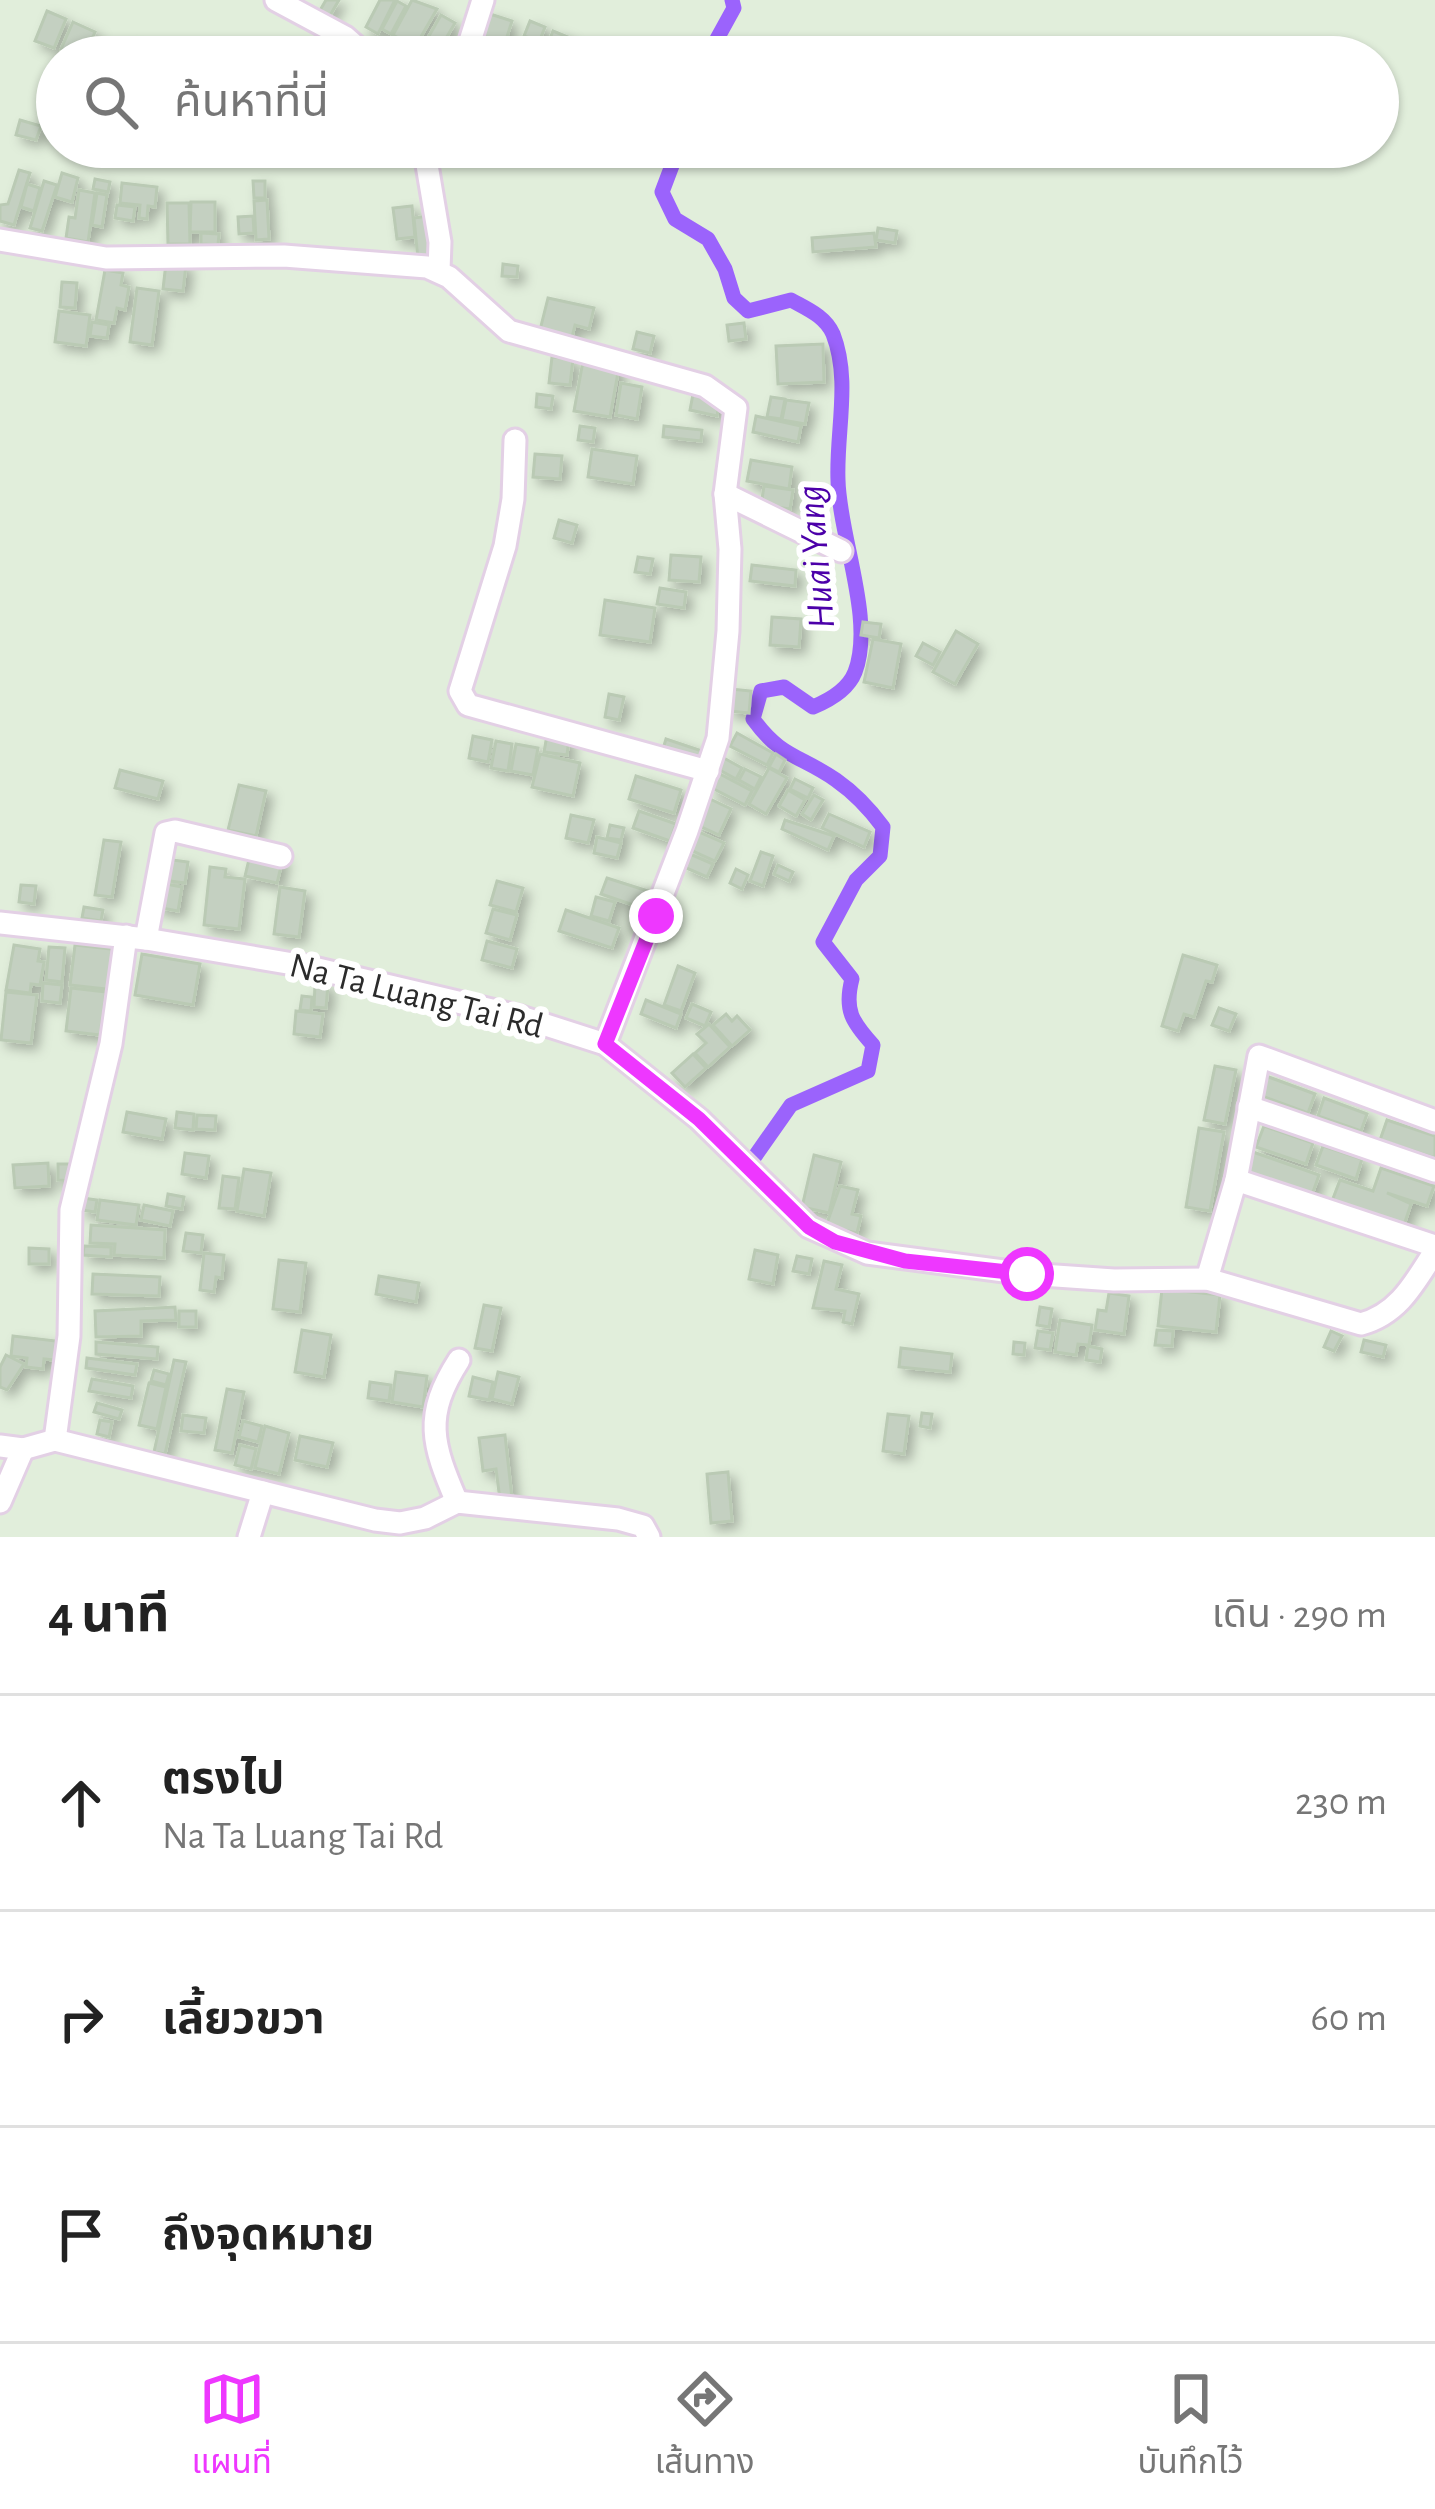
<!DOCTYPE html>
<html lang="th">
<meta charset="utf-8">
<style>
body{margin:0;font-family:"Alegreya Sans","Noto Sans Thai",sans-serif;background:#f2f2f2;color:#222}
.stop{position:absolute;width:36px;height:36px;margin:-27px;border:9px solid #ee37ff;border-radius:50%;background:#fff}
.stop.end{background:#ee37ff;border-color:#fff;box-shadow:0 3px 12px #0008}
.list{margin:0;padding:0;list-style:none}
h2{display:flex;justify-content:space-between;align-items:center;height:156px;margin:0;padding:0 48px;font-size:51px}
h2 small{font-size:39px;font-weight:400;color:#767676}
.list li{display:grid;grid-template-columns:78px 1fr auto;gap:36px;align-items:center;box-sizing:border-box;height:216px;padding:0 48px;border-top:3px solid #e0e0e0}
.list b{display:block;font-size:45px;white-space:nowrap}
.list p{margin:0;font-size:39px;white-space:nowrap;color:#767676}
.list em{font-size:39px;font-style:normal;color:#767676}
.icon{flex:none;width:66px;height:66px;fill:none;stroke:currentColor;stroke-width:2;stroke-linecap:round;stroke-linejoin:round}
.map{position:relative;flex:none;width:1435px;height:1537px;overflow:hidden}
.search{position:absolute;background:#fff;box-shadow:0 3px 9px #0004;left:36px;right:36px;top:36px;height:132px;display:flex;align-items:center;gap:30px;box-sizing:border-box;padding:0 42px;border-radius:66px;color:#767676;font-size:45px}
.sheet{height:804px;background:#fff}
nav{display:flex;justify-content:space-around;align-items:center;box-sizing:border-box;height:168px;border-top:3px solid #e0e0e0;background:#fff;font-size:33px;color:#767676}
nav a{display:grid;justify-items:center;gap:6px}
nav .on{color:#ee37ff}
.map>svg:first-child{display:block}
.lines{fill:none;stroke-linecap:round;stroke-linejoin:round}
.canal{stroke:#9b63fc;stroke-width:15}
.building{fill:#c4d0c1;stroke:#bacab4;stroke-width:3;filter:url(#shadow)}
.minor-casing{stroke:#e3d0e5;stroke-width:27}
.minor{stroke:#fff;stroke-width:21}
.route{stroke:#ee37ff;stroke-width:15}
.labels{text-anchor:middle;stroke-width:12;stroke-linejoin:round;paint-order:stroke}
.street-label{font-size:36px;fill:#2b2b2b;stroke:#fff}
.water-label{font-size:39px;font-style:italic;fill:#4c00a9;stroke:#fff}
</style>
<div class="map">
<svg width="1435" height="1537" viewBox="0 0 1435 1537">
<defs>
<filter id="shadow"><feDropShadow dx="6" dy="6" stdDeviation="6" flood-color="#0004"/></filter>
</defs>
<rect width="100%" height="100%" fill="#e1eedb"/>
<g class="lines">
<!-- canal -->
<g class="canal">
<path d="M707 57 734 8 732 0"/>
<path d="M679 147 662 192 675 219 708 239 725 269 734 298 748 311 791 300C807 309 825 316 833 334 851 380 836 432 838 480 839 536 875 620 855 672 848 690 830 700 813 707L784 687 761 691 753 719C781 758 800 755 836 780 856 794 869 808 883 827L880 856 856 880 823 942 852 979C844 1010 852 1022 873 1045L868 1071 791 1105 746 1169"/>
</g>
</g>
<!-- building -->
<g class="building">
<path d="M326 0H339L329 17 319 12Z"/>
<path d="M380 0H395L378 34 366 27Z"/>
<path d="M412 0 437 9 415 47 393 35Z"/>
<path d="M397 1 406 6 391 34 382 29Z"/>
<path d="M47 11 66 19 54 48 35 41Z"/>
<path d="M487 13 512 21 501 56 477 48Z"/>
<path d="M441 15 455 23 435 57H420L418 55Z"/>
<path d="M530 21 545 27 539 42 524 36Z"/>
<path d="M73 22 95 32 84 57 61 49Z"/>
<path d="M553 31 568 37 562 52 547 46Z"/>
<path d="M130 41 150 52 147 57 123 55Z"/>
<path d="M392 41 414 53 412 57H383Z"/>
<path d="M628 45 650 52 649 57H624Z"/>
<path d="M538 47 560 56V57H534Z"/>
<path d="M20 120 41 126 36 140 16 135Z"/>
<path d="M19 170 30 173 14 225 0 221V205L8 204Z"/>
<path d="M62 173 78 178 72 202 55 197Z"/>
<path d="M95 179 110 182 108 192 93 189Z"/>
<path d="M44 181 57 185 42 231 30 228Z"/>
<path d="M253 181H265V198H254Z"/>
<path d="M122 183 157 187 155 207 148 206 147 219 139 218 140 205 120 203Z"/>
<path d="M27 184 40 188 34 211 21 207Z"/>
<path d="M79 190 95 193 88 242 66 238 69 217 75 218Z"/>
<path d="M97 193 107 195 102 227 92 225Z"/>
<path d="M267 200 269 239 256 240 254 201Z"/>
<path d="M191 202H215V232H190Z"/>
<path d="M167 203H189L190 244H168Z"/>
<path d="M117 205 135 207 133 221 115 218Z"/>
<path d="M412 206 415 237 397 239 393 208Z"/>
<path d="M253 216 254 233 239 234 238 217Z"/>
<path d="M428 216 432 258 418 260 414 218Z"/>
<path d="M878 228 897 231 895 243 876 240Z"/>
<path d="M201 233 219 234 218 245 201 244Z"/>
<path d="M874 233 876 247 813 252 812 238Z"/>
<path d="M166 263 186 265 183 291 163 289Z"/>
<path d="M503 264 518 266 517 277 502 276Z"/>
<path d="M105 270 123 273 121 285 129 287 125 310 117 308 114 323 96 320Z"/>
<path d="M62 282 77 283 75 308 60 307Z"/>
<path d="M137 288 159 291 152 345 130 342Z"/>
<path d="M548 298 594 308 589 329 575 325 572 337 540 330Z"/>
<path d="M59 311 90 315 86 346 55 342Z"/>
<path d="M92 322 109 325 107 338 90 336Z"/>
<path d="M744 323 746 339 729 341 727 325Z"/>
<path d="M637 332 654 336 650 353 633 349Z"/>
<path d="M823 344 824 382 778 384 776 346Z"/>
<path d="M552 357 573 359 570 385 549 383Z"/>
<path d="M583 361 619 367 610 417 574 411Z"/>
<path d="M621 383 642 387 637 419 616 415Z"/>
<path d="M537 394 553 396 551 409 536 407Z"/>
<path d="M693 394 720 399 717 416 690 410Z"/>
<path d="M771 397 785 399 781 419 767 417Z"/>
<path d="M786 400 809 403 805 424 782 420Z"/>
<path d="M756 416 801 426 798 442 753 432Z"/>
<path d="M580 426 595 428 593 442 578 440Z"/>
<path d="M664 426 702 430 701 441 663 437Z"/>
<path d="M592 449 637 456 633 484 588 477Z"/>
<path d="M535 454 562 456 560 479 533 477Z"/>
<path d="M751 460 792 467 789 489 747 481Z"/>
<path d="M764 486 793 490 790 509 761 505Z"/>
<path d="M559 520 577 525 572 543 554 538Z"/>
<path d="M671 555 701 557 699 582 669 580Z"/>
<path d="M638 557 653 559 650 574 635 572Z"/>
<path d="M752 565 796 570 795 586 750 581Z"/>
<path d="M660 588 686 592 684 608 657 604Z"/>
<path d="M605 600 655 608 650 642 600 635Z"/>
<path d="M772 617 801 619 799 647 770 645Z"/>
<path d="M863 622 881 624 879 638 861 635Z"/>
<path d="M956 631 978 644 955 684 933 672Z"/>
<path d="M873 639 901 644 893 688 864 682Z"/>
<path d="M923 643 940 652 933 665 916 656Z"/>
<path d="M731 689 751 691 749 713 729 711Z"/>
<path d="M609 694 624 697 619 720 605 717Z"/>
<path d="M737 733 773 753 767 765 730 746Z"/>
<path d="M547 735 569 739 567 755 544 752Z"/>
<path d="M473 736 492 740 488 762 469 758Z"/>
<path d="M666 739 705 752 701 766 662 752Z"/>
<path d="M496 741 512 744 508 771 491 768Z"/>
<path d="M516 744 538 748 533 775 511 771Z"/>
<path d="M540 754 580 763 573 796 532 787Z"/>
<path d="M776 754 785 760 779 772 769 767Z"/>
<path d="M722 757 742 768 736 779 716 768Z"/>
<path d="M769 768 787 778 766 814 749 804Z"/>
<path d="M745 769 761 777 755 789 739 780Z"/>
<path d="M120 770 163 781 158 799 115 788Z"/>
<path d="M718 773 752 791 745 805 710 787Z"/>
<path d="M636 776 681 790 674 813 629 799Z"/>
<path d="M795 779 813 788 808 798 790 789Z"/>
<path d="M239 785 266 791 256 836 228 830Z"/>
<path d="M788 790 805 800 796 816 779 806Z"/>
<path d="M814 795 823 800 811 820 802 814Z"/>
<path d="M708 798 731 809 719 835 695 824Z"/>
<path d="M639 811 676 824 670 841 633 828Z"/>
<path d="M829 814 870 832 864 847 822 828Z"/>
<path d="M571 815 594 820 588 843 566 838Z"/>
<path d="M785 820 834 836 828 850 782 829Z"/>
<path d="M610 825 624 828 621 840 607 838Z"/>
<path d="M692 829 724 843 715 861 684 847Z"/>
<path d="M597 837 621 843 617 858 594 853Z"/>
<path d="M104 840 121 842 112 897 95 895Z"/>
<path d="M251 851 283 858 277 883 245 876Z"/>
<path d="M761 852 773 856 763 886 750 881Z"/>
<path d="M690 854 713 864 707 877 684 867Z"/>
<path d="M165 859 188 862 185 883 162 880Z"/>
<path d="M778 865 793 872 789 881 774 874Z"/>
<path d="M210 867 226 869 225 877 245 879 239 929 204 925Z"/>
<path d="M736 869 748 875 742 889 730 883Z"/>
<path d="M607 878 648 891 642 908 601 894Z"/>
<path d="M497 881 523 888 516 912 490 905Z"/>
<path d="M161 883 182 887 178 911 156 907Z"/>
<path d="M21 885 36 886 34 904 19 902Z"/>
<path d="M280 887 305 891 299 937 274 934Z"/>
<path d="M596 897 615 902 609 921 591 916Z"/>
<path d="M84 907 103 910 101 921 82 918Z"/>
<path d="M493 909 517 915 510 940 486 933Z"/>
<path d="M566 910 619 928 612 948 559 931Z"/>
<path d="M487 941 517 949 512 968 482 960Z"/>
<path d="M14 945 40 949 38 961 44 962 40 985 31 984 30 993 6 990Z"/>
<path d="M75 945 120 950 115 990 70 985Z"/>
<path d="M49 947 65 948 62 982 46 980Z"/>
<path d="M142 954 200 964 193 1005 135 995Z"/>
<path d="M1183 955 1217 965 1212 982 1206 981 1194 1017 1184 1014 1178 1031 1162 1026Z"/>
<path d="M678 966 695 973 681 1011 664 1005Z"/>
<path d="M43 983 62 985 60 1003 42 1001Z"/>
<path d="M315 984 328 985 326 1008 314 1007Z"/>
<path d="M71 988 106 992 100 1035 66 1031Z"/>
<path d="M6 992 37 995 31 1043 1 1040Z"/>
<path d="M302 996 312 997 311 1011 300 1010Z"/>
<path d="M646 1000 681 1014 676 1028 641 1014Z"/>
<path d="M692 1004 711 1012 705 1026 686 1018Z"/>
<path d="M1219 1008 1236 1014 1229 1031 1212 1025Z"/>
<path d="M296 1011 323 1014 320 1037 294 1034Z"/>
<path d="M726 1014 732 1021 737 1016 750 1030 732 1046 713 1025Z"/>
<path d="M709 1024 730 1047 708 1067 695 1053 706 1043 697 1034Z"/>
<path d="M693 1054 706 1068 685 1087 672 1073Z"/>
<path d="M1215 1066 1236 1070 1225 1124 1204 1120Z"/>
<path d="M1266 1076 1315 1094 1308 1113 1259 1095Z"/>
<path d="M1324 1098 1367 1114 1361 1131 1318 1116Z"/>
<path d="M127 1112 166 1119 162 1139 123 1132Z"/>
<path d="M177 1112 194 1114 193 1130 175 1128Z"/>
<path d="M197 1115 216 1116 215 1130 196 1129Z"/>
<path d="M1387 1120 1435 1136V1158L1380 1140Z"/>
<path d="M1264 1126 1313 1143 1306 1164 1256 1147Z"/>
<path d="M1199 1128 1224 1132 1210 1211 1186 1207Z"/>
<path d="M1323 1146 1362 1159 1356 1179 1316 1165Z"/>
<path d="M1253 1152 1319 1175 1312 1195 1246 1172Z"/>
<path d="M185 1153 209 1156 206 1178 182 1174Z"/>
<path d="M814 1155 841 1162 829 1213 802 1207Z"/>
<path d="M48 1163 49 1186 15 1188 13 1165Z"/>
<path d="M58 1164H74L73 1181 58 1180Z"/>
<path d="M1381 1168 1434 1186 1427 1206 1387 1193 1411 1204 1404 1225 1332 1201 1340 1180 1373 1191Z"/>
<path d="M244 1169 271 1173 264 1216 237 1211Z"/>
<path d="M223 1176 239 1178 235 1209 219 1208Z"/>
<path d="M840 1186 858 1190 852 1214 861 1216 857 1233 826 1226Z"/>
<path d="M168 1194 184 1197 182 1209 166 1206Z"/>
<path d="M83 1198 97 1200 95 1212 81 1210Z"/>
<path d="M100 1200 139 1205 136 1225 97 1220Z"/>
<path d="M144 1205 173 1211 170 1226 141 1220Z"/>
<path d="M91 1225 165 1230 164 1258 114 1255 115 1244 90 1243Z"/>
<path d="M186 1233 203 1235 201 1253 183 1251Z"/>
<path d="M84 1246 111 1247V1257L83 1255Z"/>
<path d="M29 1248 49 1249V1264H29Z"/>
<path d="M755 1250 778 1255 773 1284 749 1279Z"/>
<path d="M204 1253 224 1255 222 1278 216 1277 214 1292 200 1290Z"/>
<path d="M797 1256 812 1259 809 1274 793 1271Z"/>
<path d="M279 1260 306 1263 300 1312 273 1309Z"/>
<path d="M824 1261 842 1265 836 1289 859 1294 852 1324 843 1322 845 1311 813 1308Z"/>
<path d="M93 1274 160 1277 159 1296 92 1294Z"/>
<path d="M379 1276 419 1283 416 1302 376 1294Z"/>
<path d="M1162 1289 1220 1295 1216 1332 1158 1326Z"/>
<path d="M1109 1293 1129 1296 1124 1334 1095 1330 1098 1310 1106 1311Z"/>
<path d="M484 1305 501 1308 492 1351 475 1348Z"/>
<path d="M175 1307 176 1320 141 1321V1336L96 1337 95 1311Z"/>
<path d="M1040 1307 1052 1309 1049 1327 1037 1325Z"/>
<rect x="179" y="1311" width="17" height="16"/>
<path d="M1060 1320 1092 1325 1089 1345 1078 1344 1076 1355 1055 1352Z"/>
<path d="M302 1330 331 1335 324 1377 295 1372Z"/>
<path d="M1157 1330 1173 1331 1172 1346 1155 1345Z"/>
<path d="M1038 1331 1053 1333 1050 1350 1035 1348Z"/>
<path d="M1331 1331 1342 1336 1334 1351 1324 1347Z"/>
<path d="M13 1336 56 1341 54 1360 44 1359 43 1369 26 1367 27 1358 11 1356Z"/>
<path d="M1364 1340 1386 1345 1383 1357 1361 1352Z"/>
<path d="M96 1342 158 1347 157 1359 96 1354Z"/>
<path d="M1014 1342 1025 1343 1024 1355 1013 1354Z"/>
<path d="M1088 1346 1102 1349 1100 1362 1086 1360Z"/>
<path d="M901 1348 952 1354 950 1372 899 1367Z"/>
<path d="M6 1355 24 1364 7 1390 0 1387V1367Z"/>
<path d="M87 1358 137 1364 135 1375 86 1368Z"/>
<path d="M174 1360 186 1362 165 1454 154 1452Z"/>
<path d="M154 1370 169 1374 166 1385 151 1381Z"/>
<path d="M396 1372 427 1376 423 1407 392 1402Z"/>
<path d="M498 1372 519 1377 512 1404 492 1399Z"/>
<path d="M473 1377 493 1382 489 1400 469 1396Z"/>
<path d="M92 1379 133 1386 131 1398 89 1391Z"/>
<path d="M370 1382 391 1385 389 1401 368 1398Z"/>
<path d="M149 1383 166 1387 157 1429 139 1425Z"/>
<path d="M227 1389 244 1392 232 1453 215 1450Z"/>
<path d="M97 1403 122 1410 119 1419 94 1412Z"/>
<path d="M922 1413 932 1414 930 1428 920 1426Z"/>
<path d="M888 1414 909 1416 904 1454 883 1451Z"/>
<path d="M183 1415 206 1418 204 1433 181 1431Z"/>
<path d="M100 1420 112 1422 109 1437 97 1434Z"/>
<path d="M243 1421 262 1426 258 1442 239 1437Z"/>
<path d="M265 1426 289 1433 279 1474 255 1468Z"/>
<path d="M505 1435 512 1498 500 1500 496 1469 483 1471 479 1438Z"/>
<path d="M300 1436 333 1443 327 1467 295 1460Z"/>
<path d="M240 1445 256 1449 251 1469 235 1465Z"/>
<path d="M728 1472 732 1521 711 1523 707 1474Z"/>
</g>
<g class="lines">
<defs>
<g id="minor">
<path d="M276 0 345 37 368 57"/>
<path d="M465 57 483 0"/>
<path d="M424 147 440 242 439 271"/>
<path d="M0 240 106 258 284 256 427 267 449 277 509 331 705 386 736 408 725 494 730 549 728 631 718 738 687 831 605 1044"/>
<path d="M515 440 513 499 505 546 460 691 468 705 708 771"/>
<path d="M725 494 841 551"/>
<path d="M0 923 146 939 305 966 521 1017 605 1044 699 1119 809 1227 867 1253 1027 1274 1114 1280 1207 1279 1361 1324C1399 1314 1415 1282 1435 1251"/>
<path d="M146 939 166 833 175 831 281 856"/>
<path d="M1249 1107 1435 1171"/>
<path d="M1236 1180 1435 1246"/>
<path d="M1207 1279 1236 1180 1259 1056 1435 1121"/>
<path d="M55 1440 69 1336 71 1210 111 1044 126 936"/>
<path d="M0 1446 23 1449 55 1440 375 1520 400 1523 425 1518 457 1502 618 1519 643 1526 649 1537"/>
<path d="M0 1502 23 1449"/>
<path d="M457 1502C432 1444 423 1416 459 1360"/>
<path d="M249 1537 263 1492"/>
</g>
</defs>
<!-- minor casing -->
<use href="#minor" class="minor-casing"/>
<!-- minor -->
<use href="#minor" class="minor"/>
</g>
<g class="lines">
<!-- route -->
<path class="route" d="M656 916 605 1044 699 1119 809 1227 835 1242 905 1261 1027 1274"/>
</g>
<g class="labels">
<!-- street labels -->
<g class="street-label">
<text transform="translate(417 994) rotate(14)" y="13">Na Ta Luang Tai Rd</text>
</g>
<!-- water labels -->
<g class="water-label">
<text transform="translate(814 557) rotate(-95)" y="14">Huai Yang</text>
</g>
</g>
</svg>
<div class="stop" style="left:1027px;top:1274px"></div>
<div class="stop end" style="left:656px;top:916px"></div>
<div class="search"><svg class="icon" aria-label="search" viewBox="0 0 24 24"><circle cx="10" cy="10" r="6"/><path d="M15 15l6 6"/></svg>ค้นหาที่นี่</div>
</div>
<section class="sheet">
<h2>4 นาที<small>เดิน · 290 m</small></h2>
<ul class="list">
<li><svg class="icon" aria-label="ahead" viewBox="0 0 24 24"><path d="M12 20V5M6 11l6-6 6 6"/></svg><div><b>ตรงไป</b><p>Na Ta Luang Tai Rd</p></div><em>230 m</em></li>
<li><svg class="icon" aria-label="right" viewBox="0 0 24 24"><path d="M7 20v-9h11M14 6l5 5-5 5"/></svg><div><b>เลี้ยวขวา</b></div><em>60 m</em></li>
<li><svg class="icon" aria-label="arrive" viewBox="0 0 24 24"><path d="M6 21V4h12l-3 4 3 4H6"/></svg><div><b>ถึงจุดหมาย</b></div></li>
</ul>
</section>
<nav>
<a class="on"><svg class="icon" aria-label="map" viewBox="0 0 24 24"><path d="M3 6l6-2 6 2 6-2v14l-6 2-6-2-6 2zM9 4v14M15 6v14"/></svg>แผนที่</a>
<a><svg class="icon" aria-label="directions" viewBox="0 0 24 24"><path d="M12 3l9 9-9 9-9-9zM9 14v-3h6M13 9l2 2-2 2"/></svg>เส้นทาง</a>
<a><svg class="icon" aria-label="saved" viewBox="0 0 24 24"><path d="M7 4h10v16l-5-4-5 4z"/></svg>บันทึกไว้</a>
</nav>
